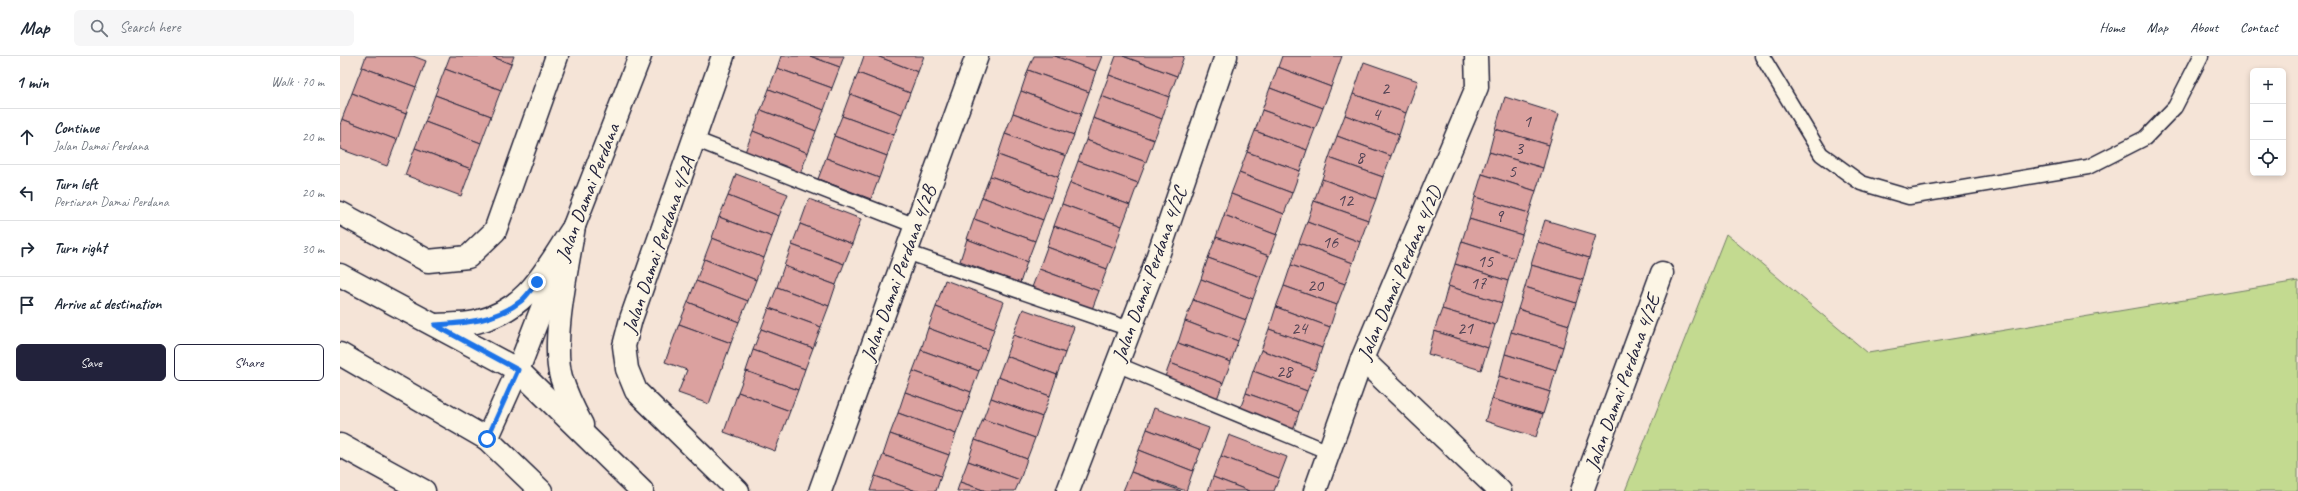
<!DOCTYPE html>
<meta charset="utf-8">
<style>
body{margin:0;font-family:Caveat,sans-serif;background:#f6f6f7;color:#1f2937}
.controls{position:absolute;right:12px;top:12px;display:grid;overflow:hidden;border-radius:6px;box-shadow:0 2px 6px #0003}
.controls button{width:36px;height:36px;display:grid;place-items:center;padding:0;border:0;border-bottom:1px solid #e0e1e3;background:#fff;color:#1f2937;font:20px sans-serif}
.stop{position:absolute;width:12px;height:12px;margin:-9px;border:3px solid #1a73e8;border-radius:50%;background:#fff}
.stop.end{background:#1a73e8;border-color:#fff;box-shadow:0 1px 4px #0008}
.list{margin:0;padding:0;list-style:none}
h2{display:flex;justify-content:space-between;align-items:center;height:52px;margin:0;padding:0 16px;font-size:17px}
h2 small{font-size:13px;font-weight:400;color:#747a83}
.list li{display:grid;grid-template-columns:26px 1fr auto;gap:12px;align-items:center;box-sizing:border-box;height:56px;padding:0 16px;border-top:1px solid #e0e1e3}
.list b{display:block;font-size:15px;white-space:nowrap}
.list p{margin:0;font-size:13px;white-space:nowrap;color:#747a83}
.list em{font-size:13px;font-style:normal;color:#747a83}
.actions{display:flex;gap:8px;padding:12px 16px}
.actions a{flex:1;padding:9px 0;border:1px solid #22223b;border-radius:6px;text-align:center;font-size:14px;color:#22223b}
.actions .main{background:#22223b;color:#fff}
.icon{flex:none;width:22px;height:22px;fill:none;stroke:currentColor;stroke-width:2;stroke-linecap:round;stroke-linejoin:round}
.map{position:relative;flex:none;width:1958px;height:435px;overflow:hidden}
header{display:flex;align-items:center;gap:24px;box-sizing:border-box;height:56px;padding:0 20px;background:#fff;border-bottom:1px solid #e0e1e3}
header strong{font-size:19px}
nav{display:flex;gap:22px;margin-inline-start:auto;font-size:14px}
.search{width:280px;height:36px;background:#f6f6f7;display:flex;align-items:center;gap:10px;box-sizing:border-box;padding:0 14px;border-radius:6px;color:#747a83;font-size:15px}
main{display:flex}
aside{flex:1;background:#fff}
.map>svg:first-child{display:block}
.green{fill:#c3da90;stroke:#727e66}
.building{fill:#dba19f;stroke:#22223b}
.lines{fill:none;stroke-linecap:round;stroke-linejoin:round}
.service-casing{stroke:#22223b;stroke-width:17}
.minor-casing{stroke:#22223b;stroke-width:25}
.secondary-casing{stroke:#22223b;stroke-width:25}
.service{stroke:#fcf5e5;stroke-width:14}
.minor{stroke:#fcf5e5;stroke-width:22}
.secondary{stroke:#fcf5e5;stroke-width:22}
.route{stroke:#1a73e8;stroke-width:5}
.labels{text-anchor:middle;stroke-width:3.5;stroke-linejoin:round;paint-order:stroke}
.number-label{font-size:18px;fill:#504254}
.street-label{font-size:20px;fill:#22223b;stroke:#fcf5e5}
</style>
<header>
<strong>Map</strong>
<div class="search"><svg class="icon" aria-label="search" viewBox="0 0 24 24"><circle cx="10" cy="10" r="6"/><path d="M15 15l6 6"/></svg>Search here</div>
<nav><a>Home</a><a>Map</a><a>About</a><a>Contact</a></nav>
</header>
<main>
<aside>
<h2>1 min<small>Walk · 70 m</small></h2>
<ul class="list">
<li><svg class="icon" aria-label="ahead" viewBox="0 0 24 24"><path d="M12 20V5M6 11l6-6 6 6"/></svg><div><b>Continue</b><p>Jalan Damai Perdana</p></div><em>20 m</em></li>
<li><svg class="icon" aria-label="left" viewBox="0 0 24 24"><path d="M17 20v-9H6M10 6l-5 5 5 5"/></svg><div><b>Turn left</b><p>Persiaran Damai Perdana</p></div><em>20 m</em></li>
<li><svg class="icon" aria-label="right" viewBox="0 0 24 24"><path d="M7 20v-9h11M14 6l5 5-5 5"/></svg><div><b>Turn right</b></div><em>30 m</em></li>
<li><svg class="icon" aria-label="arrive" viewBox="0 0 24 24"><path d="M6 21V4h12l-3 4 3 4H6"/></svg><div><b>Arrive at destination</b></div></li>
</ul>
<div class="actions"><a class="main">Save</a><a>Share</a></div>
</aside>
<div class="map">
<svg width="1958" height="435" viewBox="0 0 1958 435">
<rect width="100%" height="100%" fill="#f5e4d7"/>
<filter id="ink" filterUnits="userSpaceOnUse"><feTurbulence type="fractalNoise" baseFrequency=".025" numOctaves="2"/><feDisplacementMap in="SourceGraphic" scale="8" xChannelSelector="R" yChannelSelector="G"/><feConvolveMatrix kernelMatrix="1 2 1 2 8 2 1 2 1" color-interpolation-filters="sRGB"/></filter>
<g filter="url(#ink)">
<!-- green -->
<path class="green" d="M1386 178 1528 297 1958 225V435H1285Z"/>
<!-- building -->
<g class="building">
<path d="M26 0H73L86 5 76 31 22 11Z"/>
<path d="M110 0H151L171 8 161 34 105 13Z"/>
<path d="M151 0H174L171 8Z"/>
<path d="M441 0H470L500 11 492 32 437 12Z"/>
<path d="M470 0H504L500 11Z"/>
<path d="M524 0H537L578 16 570 37 518 17Z"/>
<path d="M537 0H584L578 16Z"/>
<path d="M694 0H715L756 15 749 36 688 14Z"/>
<path d="M715 0H762L756 15Z"/>
<path d="M776 0H783L837 20 829 41 769 19Z"/>
<path d="M783 0H844L837 20Z"/>
<path d="M942 0H1002L991 31 938 11Z"/>
<path d="M1024 6 1078 25 1066 57 1013 38Z"/>
<path d="M22 11 76 31 66 58 12 37Z"/>
<path d="M938 11 991 31 983 52 930 32Z"/>
<path d="M437 12 492 32 484 54 429 33Z"/>
<path d="M105 13 161 34 151 60 95 39Z"/>
<path d="M688 14 749 36 741 58 681 35Z"/>
<path d="M518 17 570 37 562 58 510 38Z"/>
<path d="M769 19 829 41 822 63 761 40Z"/>
<path d="M930 32 983 52 975 73 922 54Z"/>
<path d="M429 33 484 54 476 75 421 54Z"/>
<path d="M681 35 741 58 734 79 673 57Z"/>
<path d="M12 37 66 58 57 84 2 63Z"/>
<path d="M510 38 562 58 554 79 502 60Z"/>
<path d="M1013 38 1066 57 1059 79 1005 59Z"/>
<path d="M95 39 151 60 141 87 85 66Z"/>
<path d="M761 40 822 63 814 84 753 62Z"/>
<path d="M1165 41 1219 58 1209 89 1155 73Z"/>
<path d="M421 54 476 75 468 97 413 75Z"/>
<path d="M922 54 975 73 967 94 915 75Z"/>
<path d="M673 57 734 79 726 100 665 78Z"/>
<path d="M1005 59 1059 79 1051 100 997 80Z"/>
<path d="M502 60 554 79 547 100 494 80Z"/>
<path d="M753 62 814 84 806 106 746 84Z"/>
<path d="M2 63 57 84 47 110 0 93V69Z"/>
<path d="M85 66 141 87 131 113 75 92Z"/>
<path d="M1155 73 1209 89 1203 112 1149 96Z"/>
<path d="M413 75 468 97 460 118 405 96Z"/>
<path d="M915 75 967 94 960 115 907 96Z"/>
<path d="M665 78 726 100 718 121 658 99Z"/>
<path d="M494 80 547 100 539 122 486 102Z"/>
<path d="M997 80 1051 100 1043 121 989 102Z"/>
<path d="M746 84 806 106 798 127 738 105Z"/>
<path d="M75 92 131 113 121 140 65 119Z"/>
<path d="M907 96 960 115 952 137 899 117Z"/>
<path d="M1149 96 1203 112 1196 135 1142 118Z"/>
<path d="M658 99 718 121 711 142 650 120Z"/>
<path d="M486 102 539 122 531 143 478 123Z"/>
<path d="M989 102 1043 121 1036 143 982 123Z"/>
<path d="M738 105 798 127 790 149 730 127Z"/>
<path d="M899 117 952 137 944 158 891 138Z"/>
<path d="M396 118 448 138 439 160 388 140Z"/>
<path d="M1142 118 1196 135 1189 157 1135 141Z"/>
<path d="M650 120 711 142 703 164 642 141Z"/>
<path d="M982 123 1036 143 1028 164 974 145Z"/>
<path d="M730 127 790 149 782 170 722 148Z"/>
<path d="M891 138 944 158 937 179 884 159Z"/>
<path d="M388 140 439 160 432 181 379 161Z"/>
<path d="M642 141 703 164 695 185 634 163Z"/>
<path d="M1135 141 1189 157 1182 179 1129 163Z"/>
<path d="M469 143 521 163 512 188 460 168Z"/>
<path d="M974 145 1028 164 1020 186 967 166Z"/>
<path d="M722 148 782 170 775 192 714 170Z"/>
<path d="M884 159 937 179 929 200 876 181Z"/>
<path d="M379 161 432 181 424 202 372 182Z"/>
<path d="M634 163 695 185 687 206 627 183Z"/>
<path d="M1129 163 1182 179 1175 202 1122 185Z"/>
<path d="M1205 164 1256 179 1249 202 1198 186Z"/>
<path d="M967 166 1020 186 1013 207 959 187Z"/>
<path d="M460 168 512 188 504 208 452 189Z"/>
<path d="M714 170 775 192 767 213 707 191Z"/>
<path d="M876 181 929 200 921 221 868 202Z"/>
<path d="M372 182 424 202 416 224 364 203Z"/>
<path d="M627 183 687 206 680 227 620 205Z"/>
<path d="M1122 185 1175 202 1168 225 1115 208Z"/>
<path d="M1198 186 1249 202 1243 224 1191 209Z"/>
<path d="M959 187 1013 207 1005 228 951 209Z"/>
<path d="M452 189 504 208 496 229 444 210Z"/>
<path d="M707 191 767 213 759 235 699 213Z"/>
<path d="M868 202 921 221 913 243 861 223Z"/>
<path d="M364 203 416 224 408 245 356 225Z"/>
<path d="M1115 208 1168 225 1162 247 1108 230Z"/>
<path d="M951 209 1005 228 997 249 944 230Z"/>
<path d="M1191 209 1243 224 1236 247 1185 231Z"/>
<path d="M444 210 496 229 489 250 437 231Z"/>
<path d="M699 213 759 235 751 256 691 234Z"/>
<path d="M861 223 913 243 906 264 853 244Z"/>
<path d="M605 224 664 246 654 273 596 251Z"/>
<path d="M356 225 408 245 399 266 348 246Z"/>
<path d="M944 230 997 249 990 271 936 251Z"/>
<path d="M1108 230 1162 247 1155 269 1102 253Z"/>
<path d="M437 231 489 250 481 271 429 252Z"/>
<path d="M1185 231 1236 247 1229 269 1178 253Z"/>
<path d="M853 244 906 264 898 285 845 265Z"/>
<path d="M348 246 399 266 391 287 339 268Z"/>
<path d="M596 251 654 273 647 294 588 272Z"/>
<path d="M936 251 990 271 982 292 929 273Z"/>
<path d="M429 252 481 271 473 292 421 273Z"/>
<path d="M683 253 734 271 725 297 673 279Z"/>
<path d="M1102 253 1155 269 1148 292 1094 275Z"/>
<path d="M1178 253 1229 269 1223 291 1171 276Z"/>
<path d="M845 265 898 285 891 306 838 287Z"/>
<path d="M339 268 391 287 369 348 338 337 347 314 325 306Z"/>
<path d="M588 272 647 294 639 315 581 294Z"/>
<path d="M421 273 473 292 465 313 413 294Z"/>
<path d="M929 273 982 292 975 314 921 294Z"/>
<path d="M1094 275 1148 292 1141 314 1088 298Z"/>
<path d="M1171 276 1223 291 1216 314 1165 298Z"/>
<path d="M673 279 725 297 717 319 666 300Z"/>
<path d="M838 287 891 306 883 327 830 307Z"/>
<path d="M413 294 465 313 458 334 406 315Z"/>
<path d="M581 294 639 315 631 336 573 315Z"/>
<path d="M921 294 975 314 967 335 913 315Z"/>
<path d="M1165 298 1216 314 1210 336 1159 320Z"/>
<path d="M666 300 717 319 710 340 658 321Z"/>
<path d="M830 307 883 327 875 348 822 329Z"/>
<path d="M406 315 458 334 450 355 398 336Z"/>
<path d="M573 315 631 336 624 357 565 336Z"/>
<path d="M913 315 967 335 959 356 906 337Z"/>
<path d="M1159 320 1210 336 1203 358 1152 343Z"/>
<path d="M658 321 710 340 702 361 651 342Z"/>
<path d="M398 336 450 355 435 395 384 376Z"/>
<path d="M565 336 624 357 616 378 558 357Z"/>
<path d="M906 337 959 356 952 378 898 358Z"/>
<path d="M651 342 702 361 695 382 643 363Z"/>
<path d="M1152 343 1203 358 1196 381 1145 365Z"/>
<path d="M814 352 869 372 861 394 807 373Z"/>
<path d="M558 357 616 378 609 399 550 378Z"/>
<path d="M643 363 695 382 687 403 635 384Z"/>
<path d="M807 373 861 394 853 415 799 394Z"/>
<path d="M550 378 609 399 601 420 543 399Z"/>
<path d="M889 379 947 401 939 422 881 400Z"/>
<path d="M635 384 687 403 680 424 628 405Z"/>
<path d="M799 394 853 415 846 435 791 416Z"/>
<path d="M543 399 601 420 596 435H576L535 420Z"/>
<path d="M881 400 939 422 934 435H909L873 421Z"/>
<path d="M628 405 680 424 675 435H646L620 426Z"/>
<path d="M791 416 841 435H783Z"/>
<path d="M535 420 576 435H530Z"/>
<path d="M873 421 909 435H868Z"/>
<path d="M620 426 646 435H617Z"/>
</g>
<g class="lines">
<defs>
<g id="service">
<path d="M1422 0 1481 98 1521 127 1569 141 1748 111 1805 82 1835 51 1861 0"/>
<path d="M354 83 576 170"/>
<path d="M566 196 790 273"/>
<path d="M776 308 989 396"/>
</g>
<g id="minor">
<path d="M383 0 291 263 284 290 287 313 296 335 398 435"/>
<path d="M0 157 88 205 128 201 155 175 217 0"/>
<path d="M1022 303 1160 435"/>
<path d="M147 383 178 314 300 0"/>
<path d="M0 389 84 435"/>
<path d="M480 435 637 0"/>
<path d="M728 435 813 214 886 0"/>
<path d="M975 435 1022 303 1137 31 1136 0"/>
<path d="M1242 435 1322 217"/>
</g>
<g id="secondary">
<path d="M234 170C228 210 211 284 221 321 226 338 234 354 242 369"/>
<path d="M0 219 178 314 302 435"/>
<path d="M95 269C108 268 123 269 136 266 187 254 204 216 231 175"/>
<path d="M0 298 147 383 201 435"/>
</g>
</defs>
<!-- service casing -->
<use href="#service" class="service-casing"/>
<!-- minor casing -->
<use href="#minor" class="minor-casing"/>
<!-- secondary casing -->
<use href="#secondary" class="secondary-casing"/>
<!-- service -->
<use href="#service" class="service"/>
<!-- minor -->
<use href="#minor" class="minor"/>
<!-- secondary -->
<use href="#secondary" class="secondary"/>
</g>
</g>
<g class="lines" filter="url(#ink)">
<!-- route -->
<path class="route" d="M147 383 178 314 95 269C126 267 156 265 181 245 187 240 192 232 197 226"/>
</g>
<g class="labels">
<!-- number labels -->
<g class="number-label">
<text x="1045" y="38">2</text>
<text x="1036" y="64">4</text>
<text x="1187" y="71">1</text>
<text x="1179" y="98">3</text>
<text x="1020" y="107">8</text>
<text x="1172" y="121">5</text>
<text x="1005" y="150">12</text>
<text x="1159" y="166">9</text>
<text x="990" y="192">16</text>
<text x="1145" y="211">15</text>
<text x="1138" y="233">17</text>
<text x="975" y="235">20</text>
<text x="959" y="278">24</text>
<text x="1125" y="278">21</text>
<text x="944" y="321">28</text>
</g>
<!-- street labels -->
<g class="street-label">
<text transform="translate(247 136) rotate(-69)" y="7">Jalan Damai Perdana</text>
<text transform="translate(318 189) rotate(-71)" y="7">Jalan Damai Perdana 4/2A</text>
<text transform="translate(558 217) rotate(-70)" y="7">Jalan Damai Perdana 4/2B</text>
<text transform="translate(1059 217) rotate(-67)" y="7">Jalan Damai Perdana 4/2D</text>
<text transform="translate(809 218) rotate(-70)" y="7">Jalan Damai Perdana 4/2C</text>
<text transform="translate(1282 326) rotate(-70)" y="7">Jalan Damai Perdana 4/2E</text>
</g>
</g>
</svg>
<div class="controls">
<button>+</button>
<button>−</button>
<button><svg class="icon" aria-label="locate" viewBox="0 0 24 24"><circle cx="12" cy="12" r="6"/><path d="M12 2v4M12 18v4M2 12h4M18 12h4"/></svg></button>
</div>
<div class="stop" style="left:147px;top:383px"></div>
<div class="stop end" style="left:197px;top:226px"></div>
</div>
</main>
